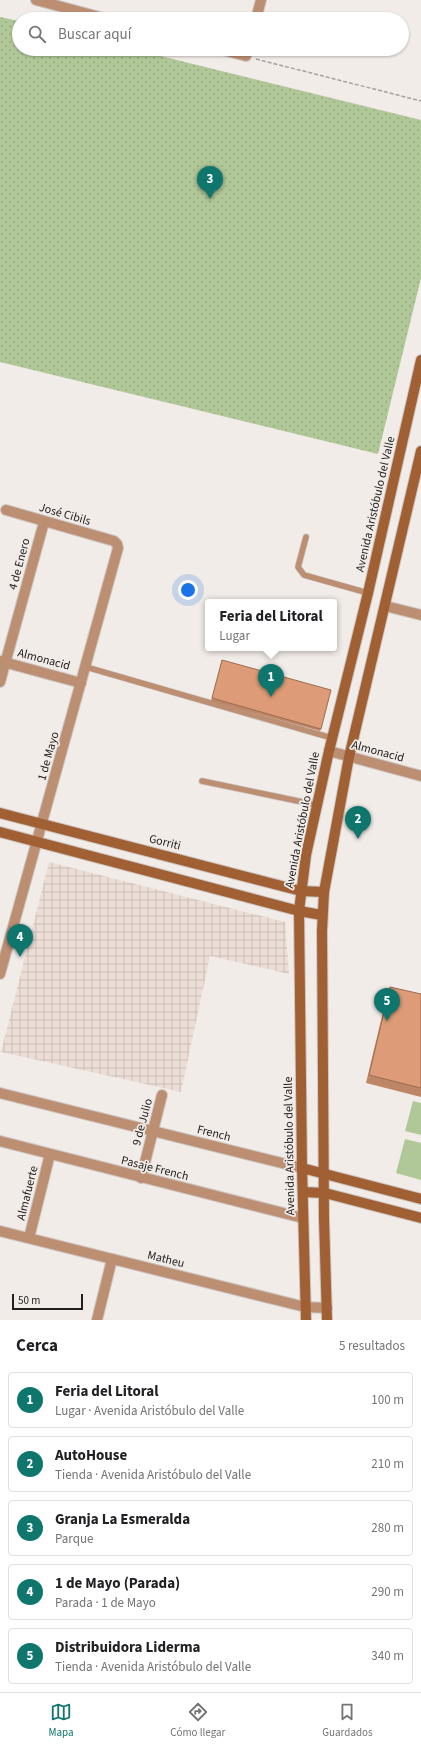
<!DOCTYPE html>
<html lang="es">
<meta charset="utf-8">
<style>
body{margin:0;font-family:"Source Sans 3",sans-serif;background:#f6f6f6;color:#202124}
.scale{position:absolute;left:12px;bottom:10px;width:71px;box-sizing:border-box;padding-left:4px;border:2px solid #23201f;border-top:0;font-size:11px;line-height:14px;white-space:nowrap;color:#23201f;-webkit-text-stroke:3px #f2ece8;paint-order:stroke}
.you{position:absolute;left:188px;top:590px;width:14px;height:14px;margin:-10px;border:3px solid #fff;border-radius:50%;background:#1a73e8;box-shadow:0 0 0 6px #1a73e833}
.badge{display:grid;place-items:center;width:26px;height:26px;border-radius:50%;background:#0f766e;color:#fff;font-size:13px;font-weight:700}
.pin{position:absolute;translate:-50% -33px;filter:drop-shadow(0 1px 2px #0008)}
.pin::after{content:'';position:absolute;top:21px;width:14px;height:12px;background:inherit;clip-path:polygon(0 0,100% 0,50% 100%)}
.popup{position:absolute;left:205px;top:599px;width:132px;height:52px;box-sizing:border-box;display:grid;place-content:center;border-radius:4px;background:#fff;filter:drop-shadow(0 1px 3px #0005);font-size:13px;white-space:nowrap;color:#757577}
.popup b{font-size:15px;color:#202124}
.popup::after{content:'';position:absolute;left:50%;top:100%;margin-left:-8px;border:8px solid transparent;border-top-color:#fff}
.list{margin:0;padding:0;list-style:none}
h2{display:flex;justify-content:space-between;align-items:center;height:52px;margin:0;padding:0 16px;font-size:17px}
h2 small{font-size:13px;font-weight:400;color:#757577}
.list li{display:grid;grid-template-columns:26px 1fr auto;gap:12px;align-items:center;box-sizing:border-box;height:56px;margin:0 8px 8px;padding:0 8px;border:1px solid #e0e0e0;border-radius:4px}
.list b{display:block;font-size:15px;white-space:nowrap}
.list p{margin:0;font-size:13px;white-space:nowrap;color:#757577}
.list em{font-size:13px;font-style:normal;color:#757577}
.icon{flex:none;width:22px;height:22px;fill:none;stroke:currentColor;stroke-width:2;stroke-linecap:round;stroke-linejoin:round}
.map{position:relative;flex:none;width:421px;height:1320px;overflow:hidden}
.search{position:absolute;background:#fff;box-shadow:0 1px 3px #0004;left:12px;right:12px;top:12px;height:44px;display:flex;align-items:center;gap:10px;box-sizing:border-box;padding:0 14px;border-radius:22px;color:#757577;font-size:15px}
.sheet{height:372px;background:#fff}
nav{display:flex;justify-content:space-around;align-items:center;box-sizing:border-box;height:56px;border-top:1px solid #e0e0e0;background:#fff;font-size:11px;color:#757577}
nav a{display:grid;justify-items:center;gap:2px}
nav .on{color:#0f766e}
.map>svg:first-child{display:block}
.industrial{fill:url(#industrial-grid)}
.grass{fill:#b0c798}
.park{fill:url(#park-dots)}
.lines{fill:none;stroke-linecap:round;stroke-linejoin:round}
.lane-casing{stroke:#cdc7c4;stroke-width:7}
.street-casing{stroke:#cdc7c4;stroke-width:12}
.secondary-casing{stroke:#cdc7c4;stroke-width:12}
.path{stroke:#a7a29f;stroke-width:1.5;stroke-dasharray:4 2;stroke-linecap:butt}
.lane{stroke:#bd8f72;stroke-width:5.5}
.street{stroke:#bd8f72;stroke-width:10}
.secondary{stroke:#a16033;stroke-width:10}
.wall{fill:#be8666}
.building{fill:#dd9c77;stroke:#9b6d53}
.labels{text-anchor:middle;stroke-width:3.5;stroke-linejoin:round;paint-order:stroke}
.street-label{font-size:12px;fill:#23201f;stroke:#f2ece8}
</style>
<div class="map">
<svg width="421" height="1320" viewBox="0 0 421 1320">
<defs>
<pattern id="industrial-grid" width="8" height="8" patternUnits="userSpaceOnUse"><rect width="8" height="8" fill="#ecded7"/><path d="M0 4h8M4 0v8" fill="none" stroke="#cabeb8"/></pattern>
<pattern id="park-dots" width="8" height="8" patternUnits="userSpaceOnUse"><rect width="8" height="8" fill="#b0c798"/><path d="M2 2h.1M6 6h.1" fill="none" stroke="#97ab83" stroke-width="1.8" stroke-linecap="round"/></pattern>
</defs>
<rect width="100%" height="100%" fill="#f2ece8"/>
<!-- industrial -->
<path class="industrial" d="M49 862 285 922 289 974 210 956 181 1092 1 1052Z"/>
<!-- grass -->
<g class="grass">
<path d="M413 1101 421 1103V1135L405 1131Z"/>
<path d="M405 1139 421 1143V1180L396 1173Z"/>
</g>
<!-- park -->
<path class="park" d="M0 17 19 21V49H132L421 120V278L378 454 0 362Z"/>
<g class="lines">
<defs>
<g id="lane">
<path d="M306 537 298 567 304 575 368 593"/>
<path d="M86 667 332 738"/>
<path d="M202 781 317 805"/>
</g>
<g id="street">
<path d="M36 0 107 19"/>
<path d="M256 19 261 0"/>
<path d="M219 49 246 56 248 49"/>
<path d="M385 606 421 615"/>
<path d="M0 661 81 683"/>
<path d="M0 682 44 522"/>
<path d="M329 751 421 776"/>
<path d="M0 974 118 548 117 544 114 541 6 510"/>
<path d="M0 1093 302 1168"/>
<path d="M0 1141 303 1218"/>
<path d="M141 1178 162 1095"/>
<path d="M0 1231 305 1307 327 1308"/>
<path d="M29 1238 50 1154"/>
<path d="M97 1320 112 1259"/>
</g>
<g id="secondary">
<path d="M0 813 301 891 324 892"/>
<path d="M0 832 299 911 322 915"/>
<path d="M302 1168 421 1199"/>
<path d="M303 1192 325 1193 421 1218"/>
<path d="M306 1320 302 1168 299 911 306 855 329 751 368 593 421 360"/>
<path d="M327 1320 324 1218 322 931 324 892 349 757 421 451"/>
</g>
</defs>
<!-- lane casing -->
<use href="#lane" class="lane-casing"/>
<!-- street casing -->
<use href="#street" class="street-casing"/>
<!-- secondary casing -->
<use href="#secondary" class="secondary-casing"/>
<!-- path -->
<path class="path" d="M256 59 421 101"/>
<!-- lane -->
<use href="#lane" class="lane"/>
<!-- street -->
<use href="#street" class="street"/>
<!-- secondary -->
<use href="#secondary" class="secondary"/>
</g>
<!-- wall -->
<g class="wall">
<path d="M222 660 321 729 320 731 211 701Z"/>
<path d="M390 987 421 994V1097L366 1083 387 995Z"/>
</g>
<!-- building -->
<g class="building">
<path d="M222 660 331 690 321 729 212 698Z"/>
<path d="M390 987 421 994V1088L369 1075Z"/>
</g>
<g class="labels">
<!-- street labels -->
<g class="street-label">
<text transform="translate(375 504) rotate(-77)" y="4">Avenida Aristóbulo del Valle</text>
<text transform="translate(65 514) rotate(16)" y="4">José Cibils</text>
<text transform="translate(19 564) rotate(-75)" y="4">4 de Enero</text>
<text transform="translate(44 659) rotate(15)" y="4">Almonacid</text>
<text transform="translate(378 751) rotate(15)" y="4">Almonacid</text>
<text transform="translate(48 756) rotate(-74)" y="4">1 de Mayo</text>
<text transform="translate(302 820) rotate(-79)" y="4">Avenida Aristóbulo del Valle</text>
<text transform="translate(165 842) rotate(14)" y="4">Gorriti</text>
<text transform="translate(142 1122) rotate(-75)" y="4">9 de Julio</text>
<text transform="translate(214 1133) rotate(14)" y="4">French</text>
<text transform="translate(289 1146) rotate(-91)" y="4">Avenida Aristóbulo del Valle</text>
<text transform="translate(155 1168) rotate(14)" y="4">Pasaje French</text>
<text transform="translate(27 1193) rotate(-76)" y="4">Almafuerte</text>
<text transform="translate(166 1259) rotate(14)" y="4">Matheu</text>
</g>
</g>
</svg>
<div class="scale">50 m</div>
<div class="you"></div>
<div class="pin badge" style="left:271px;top:697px">1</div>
<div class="popup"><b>Feria del Litoral</b>Lugar</div>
<div class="pin badge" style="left:358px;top:839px">2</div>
<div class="pin badge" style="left:210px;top:199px">3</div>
<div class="pin badge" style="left:20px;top:957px">4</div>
<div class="pin badge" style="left:387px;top:1021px">5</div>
<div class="search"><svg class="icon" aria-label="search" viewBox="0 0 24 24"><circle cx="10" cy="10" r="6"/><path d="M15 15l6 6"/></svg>Buscar aquí</div>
</div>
<section class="sheet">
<h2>Cerca<small>5 resultados</small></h2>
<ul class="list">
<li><span class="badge">1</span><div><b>Feria del Litoral</b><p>Lugar · Avenida Aristóbulo del Valle</p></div><em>100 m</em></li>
<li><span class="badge">2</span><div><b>AutoHouse</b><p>Tienda · Avenida Aristóbulo del Valle</p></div><em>210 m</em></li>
<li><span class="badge">3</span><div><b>Granja La Esmeralda</b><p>Parque</p></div><em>280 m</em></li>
<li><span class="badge">4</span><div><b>1 de Mayo (Parada)</b><p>Parada · 1 de Mayo</p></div><em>290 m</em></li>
<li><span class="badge">5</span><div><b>Distribuidora Liderma</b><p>Tienda · Avenida Aristóbulo del Valle</p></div><em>340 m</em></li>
</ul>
</section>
<nav>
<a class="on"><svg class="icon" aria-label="map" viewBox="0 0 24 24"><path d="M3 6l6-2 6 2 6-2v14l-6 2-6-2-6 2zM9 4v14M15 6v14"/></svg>Mapa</a>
<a><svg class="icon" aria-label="directions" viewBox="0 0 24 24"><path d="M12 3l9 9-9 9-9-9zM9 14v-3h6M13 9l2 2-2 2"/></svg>Cómo llegar</a>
<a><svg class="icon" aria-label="saved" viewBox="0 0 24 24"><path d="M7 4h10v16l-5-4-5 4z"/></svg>Guardados</a>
</nav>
